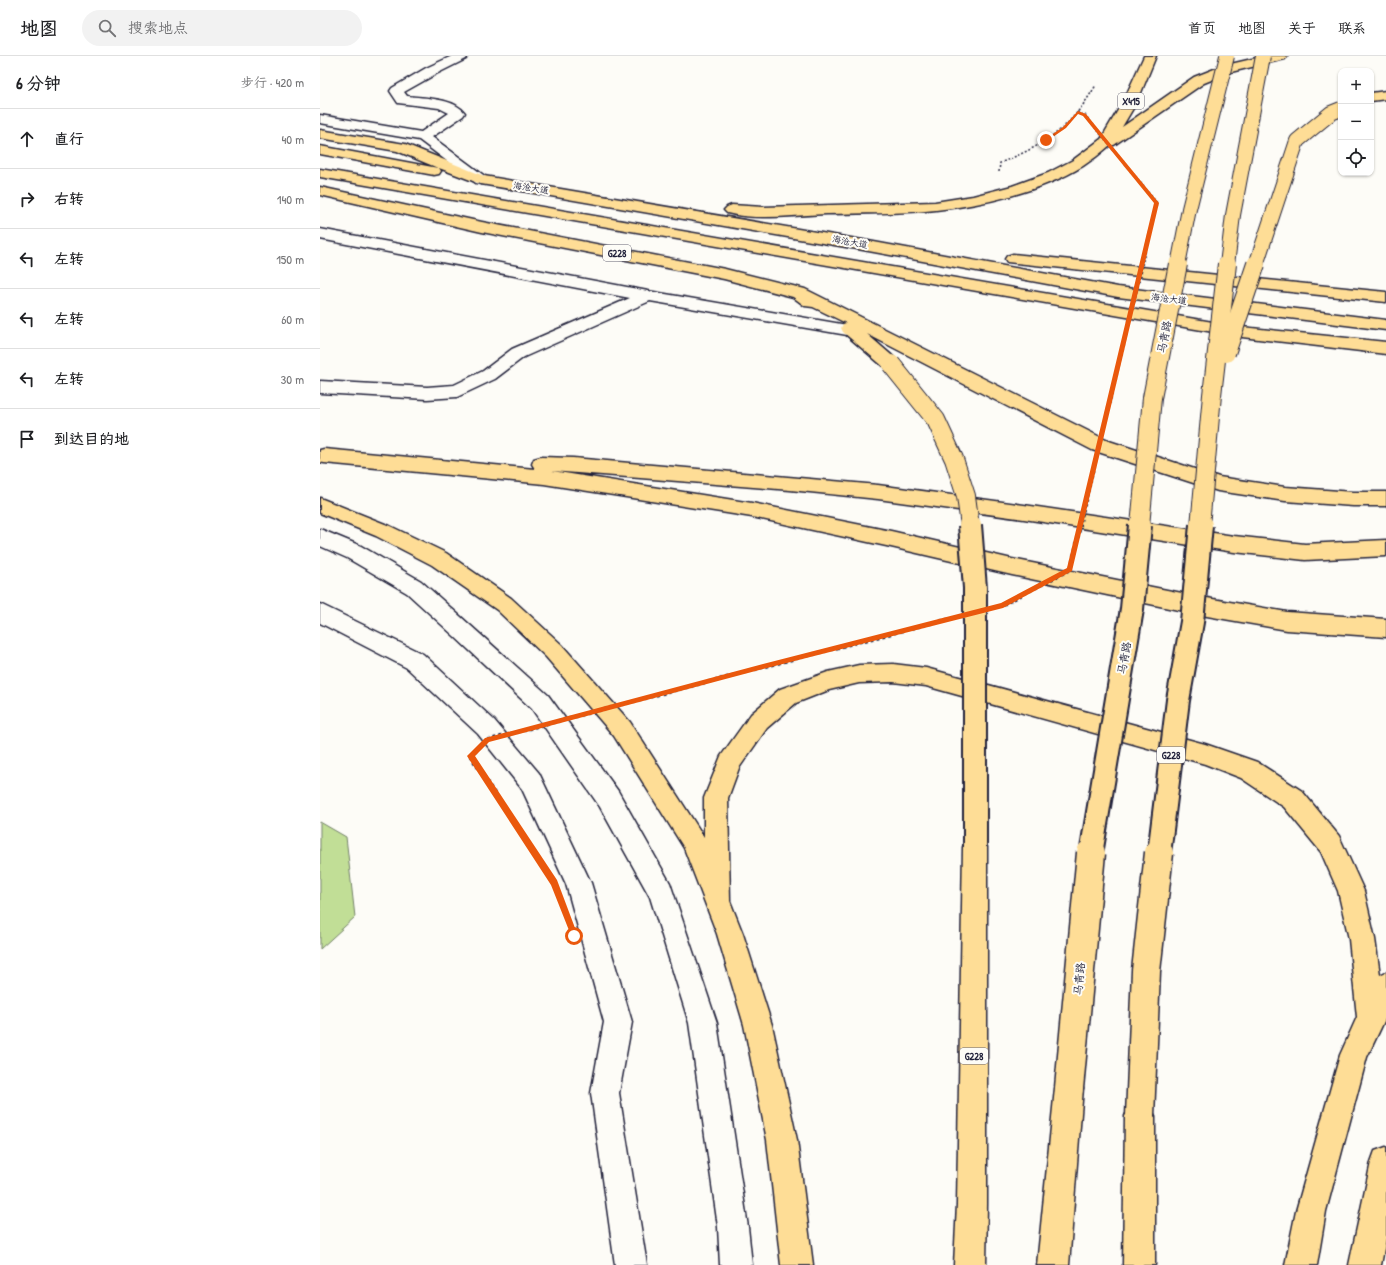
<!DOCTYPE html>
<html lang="zh">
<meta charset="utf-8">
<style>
body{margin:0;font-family:"Patrick Hand","LXGW WenKai TC",sans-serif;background:#f2f2f2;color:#202124}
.controls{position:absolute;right:12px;top:12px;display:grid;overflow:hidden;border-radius:8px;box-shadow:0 1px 3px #0004}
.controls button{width:36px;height:36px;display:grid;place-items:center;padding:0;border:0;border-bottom:1px solid #e0e0e0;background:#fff;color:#202124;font:20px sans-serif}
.stop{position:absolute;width:12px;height:12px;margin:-9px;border:3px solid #ea580c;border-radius:50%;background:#fff}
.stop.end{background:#ea580c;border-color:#fff;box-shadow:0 1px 4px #0008}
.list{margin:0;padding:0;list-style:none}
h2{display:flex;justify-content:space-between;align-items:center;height:52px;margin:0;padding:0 16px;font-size:17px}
h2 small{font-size:13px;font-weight:400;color:#757577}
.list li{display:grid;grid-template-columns:26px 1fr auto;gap:12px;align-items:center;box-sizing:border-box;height:60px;padding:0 16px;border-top:1px solid #e0e0e0}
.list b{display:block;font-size:15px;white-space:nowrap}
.list em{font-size:13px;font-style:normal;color:#757577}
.icon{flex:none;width:22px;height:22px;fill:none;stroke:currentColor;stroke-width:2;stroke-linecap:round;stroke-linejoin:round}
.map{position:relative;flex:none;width:1066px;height:1209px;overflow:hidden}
header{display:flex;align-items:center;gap:24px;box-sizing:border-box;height:56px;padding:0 20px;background:#fff;border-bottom:1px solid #e0e0e0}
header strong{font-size:19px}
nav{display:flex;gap:22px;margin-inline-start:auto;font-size:14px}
.search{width:280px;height:36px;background:#f2f2f2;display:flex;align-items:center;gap:10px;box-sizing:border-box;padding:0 14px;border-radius:22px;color:#757577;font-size:15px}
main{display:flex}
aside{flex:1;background:#fff}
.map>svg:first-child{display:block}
.green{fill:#c1de96;stroke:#728068}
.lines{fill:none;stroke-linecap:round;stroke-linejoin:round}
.minor-casing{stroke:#22223b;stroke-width:3}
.highway-casing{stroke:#22223b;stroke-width:3}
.path-far1{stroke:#22223b;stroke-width:1.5;stroke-dasharray:2 2;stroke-linecap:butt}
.path{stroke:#22223b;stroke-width:2.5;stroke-dasharray:3 3;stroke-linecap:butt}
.minor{fill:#fdfcf7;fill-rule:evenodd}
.highway{fill:#fedd96;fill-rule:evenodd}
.highway-bridge-far3-casing{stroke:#22223b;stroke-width:16;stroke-linecap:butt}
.highway-bridge-far2-casing{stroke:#22223b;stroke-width:20;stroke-linecap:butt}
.highway-bridge-far1-casing{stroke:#22223b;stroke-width:26;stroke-linecap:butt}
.highway-bridge-casing{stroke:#22223b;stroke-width:31;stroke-linecap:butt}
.path-bridge-far2{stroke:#22223b;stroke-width:1.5;stroke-dasharray:2 2;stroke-linecap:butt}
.path-bridge-far1{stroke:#22223b;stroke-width:2;stroke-dasharray:2.5 2.5;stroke-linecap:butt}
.path-bridge{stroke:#22223b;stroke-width:2.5;stroke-dasharray:3 3;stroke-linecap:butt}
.highway-bridge-far3{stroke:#fedd96;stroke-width:14}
.highway-bridge-far2{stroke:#fedd96;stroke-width:18}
.highway-bridge-far1{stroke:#fedd96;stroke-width:22}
.highway-bridge{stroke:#fedd96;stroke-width:28}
.route{fill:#ea580c}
.labels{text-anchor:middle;stroke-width:4;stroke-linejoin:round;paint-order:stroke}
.far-street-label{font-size:9px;fill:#22223b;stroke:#fdfcf7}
.shield{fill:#fdfcf7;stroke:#646373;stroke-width:1}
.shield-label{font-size:10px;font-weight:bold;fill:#22223b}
.street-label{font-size:11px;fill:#22223b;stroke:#fdfcf7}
</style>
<header>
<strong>地图</strong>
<div class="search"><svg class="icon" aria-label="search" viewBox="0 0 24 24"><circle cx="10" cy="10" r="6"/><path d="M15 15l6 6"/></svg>搜索地点</div>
<nav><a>首页</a><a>地图</a><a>关于</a><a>联系</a></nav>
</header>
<main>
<aside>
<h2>6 分钟<small>步行 · 420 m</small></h2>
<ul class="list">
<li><svg class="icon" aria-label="ahead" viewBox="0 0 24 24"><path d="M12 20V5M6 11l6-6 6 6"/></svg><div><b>直行</b></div><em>40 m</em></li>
<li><svg class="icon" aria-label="right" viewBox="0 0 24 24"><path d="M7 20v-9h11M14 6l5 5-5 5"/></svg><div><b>右转</b></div><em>140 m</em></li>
<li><svg class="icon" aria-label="left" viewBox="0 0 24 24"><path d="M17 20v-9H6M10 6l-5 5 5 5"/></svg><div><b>左转</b></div><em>150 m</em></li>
<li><svg class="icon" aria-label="left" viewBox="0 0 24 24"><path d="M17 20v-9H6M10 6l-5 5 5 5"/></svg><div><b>左转</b></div><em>60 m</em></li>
<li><svg class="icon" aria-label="left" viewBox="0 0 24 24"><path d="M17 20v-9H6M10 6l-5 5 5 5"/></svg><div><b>左转</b></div><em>30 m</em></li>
<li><svg class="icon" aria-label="arrive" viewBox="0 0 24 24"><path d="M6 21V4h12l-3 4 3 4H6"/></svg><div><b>到达目的地</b></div></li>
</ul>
</aside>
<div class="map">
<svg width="1066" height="1209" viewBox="0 0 1066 1209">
<rect width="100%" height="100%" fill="#fdfcf7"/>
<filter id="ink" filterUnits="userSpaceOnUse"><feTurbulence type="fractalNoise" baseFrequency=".025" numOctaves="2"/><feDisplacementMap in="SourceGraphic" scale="8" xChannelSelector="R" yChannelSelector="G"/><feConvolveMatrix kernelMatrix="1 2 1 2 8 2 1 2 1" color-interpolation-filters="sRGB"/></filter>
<g filter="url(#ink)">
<!-- green -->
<path class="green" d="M0 766 26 781 35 861 0 893Z"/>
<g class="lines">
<defs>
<g id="minor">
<path d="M132 0H148L146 3 116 18 84 36 87 40C104 42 134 42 145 57L143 60 112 81 166 121 168 124 166 127 161 128 156 127 99 84 0 67V59L101 76 129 57 119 52 78 47 70 35 72 32 106 12Z"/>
<path d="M0 173 328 235 533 270 539 271 541 275 539 279 533 280 330 245 204 301 175 323 137 341 107 343 0 337V325L107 331 134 329 163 315 192 293 310 242 0 183Z"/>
<path d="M0 473 41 490 101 525 228 639 298 735 350 827 397 967 428 1171 432 1209H400L398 1171 369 967 330 841 280 751 212 653 133 579 87 537 27 502 0 490Z"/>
<path d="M0 548 103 598 174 664 219 717 271 827 312 966 299 1037 327 1209H295L271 1037 284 966 246 828 202 733 158 678 87 612 0 567Z"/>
</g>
<g id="highway">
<path d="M824 0H836L818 44 802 71 874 21 902 10 945 0H967L965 3 911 16 884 27 794 89 789 90C781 97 772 104 763 110 723 135 662 149 616 154 580 158 543 157 507 158 474 159 438 165 407 157L404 154 407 151 412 149 443 151 615 146 653 140 692 130 728 117 753 104 781 83 804 44Z"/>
<path d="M1066 35V43L1051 45V37Z"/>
<path d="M0 74 85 88 164 120 543 184 798 231 1066 264V274L798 241 543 194 161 128 119 112 121 115 119 118 114 119 0 98V90L118 112 77 95 0 82Z"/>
<path d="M0 113 922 271 1066 286V298L922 281 0 121Z"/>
<path d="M0 131 162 166 405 213 485 233 786 384 899 421 965 431 1033 436H1066V450H1033L965 445 898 435 772 394 547 278 577 304 580 308 577 312 571 314 565 312 523 276 521 272 523 268 526 267 493 251 485 250 473 241 404 223 162 176 0 139Z"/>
<path d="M693 198 1066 236V246L687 206 685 203 687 200Z"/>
<path d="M4 393 215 413 212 408 214 403 221 401 253 402 558 429 704 449 914 480 985 488 1066 484V500L985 504 914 496 704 463 558 443 470 434 232 415 432 447 571 475 692 503 887 542 967 556 1066 563V581L967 574 887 560 692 519 571 491 432 461 224 428 4 407 0 406V394Z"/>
<path d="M0 442 70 470 126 497 191 542 242 589 310 666 384 781V742L401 700 431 658 460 633 508 616 539 609 573 608 606 612 885 688 937 706 982 735 1019 780 1044 835 1055 883 1060 919 1066 916V961L1047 1001 1006 1155 997 1209H965L976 1155 1020 999 1037 961 1029 883 1018 835 1001 796 964 751 921 722 885 708 606 630 573 626 539 627 509 634 476 647 447 672 419 712 408 742 410 845 423 878 452 969 477 1084 493 1209H461L447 1084 424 969 397 878 364 792 294 680 226 601 177 554 112 509 56 480 0 457Z"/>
<path d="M655 779 664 783 667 791V1148L666 1209H634L637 1148 643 791 646 783Z"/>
<path d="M749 1018 759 1022 763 1032 749 1209H717L735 1032 739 1022Z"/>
<path d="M820 1045 830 1050 835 1060V1209H803L805 1060 810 1050Z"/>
<path d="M1066 1091V1182L1061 1209H1029L1051 1106 1055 1095Z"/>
</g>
</defs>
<!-- minor casing -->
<use href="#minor" class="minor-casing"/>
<!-- highway casing -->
<use href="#highway" class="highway-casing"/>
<!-- path-far1 -->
<path class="path-far1" d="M679 116 680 107C728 87 749 74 776 29"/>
<!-- path -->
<path class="path" d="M150 700 203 780"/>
<!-- minor -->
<use href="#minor" class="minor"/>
<!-- highway -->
<use href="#highway" class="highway"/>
<defs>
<g id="highway-bridge-far3">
<path d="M858 209 869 153 907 0"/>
<path d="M907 209 913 159 943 0"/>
<path d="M936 209 977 85 1011 57 1021 53"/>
</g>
<g id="highway-bridge-far2">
<path d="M906 297 936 208"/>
<path d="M571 308 616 364 634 403 646 440 650 470"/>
<path d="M820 470 832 342 858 208"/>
<path d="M880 470 892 339 907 208"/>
</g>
<g id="highway-bridge-far1">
<path d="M650 469 655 532V791"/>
<path d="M771 798 812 553 820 469"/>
<path d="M839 798 858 644 872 566 881 469"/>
</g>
<g id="highway-bridge">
<path d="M749 1032 771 797"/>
<path d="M820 1060 826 915 839 797"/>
</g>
</defs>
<!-- highway-bridge-far3 casing -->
<use href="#highway-bridge-far3" class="highway-bridge-far3-casing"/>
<!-- highway-bridge-far2 casing -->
<use href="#highway-bridge-far2" class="highway-bridge-far2-casing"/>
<!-- highway-bridge-far1 casing -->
<use href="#highway-bridge-far1" class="highway-bridge-far1-casing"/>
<!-- highway-bridge casing -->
<use href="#highway-bridge" class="highway-bridge-casing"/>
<!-- path-bridge-far2 -->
<path class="path-bridge-far2" d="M757 56 765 59 837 147 822 209"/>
<!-- path-bridge-far1 -->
<path class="path-bridge-far1" d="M760 470 823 208"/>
<!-- path-bridge -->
<g class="path-bridge">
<path d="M683 549 750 514 761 469"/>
<path d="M150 700 167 684 628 563"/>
</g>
<!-- highway-bridge-far3 -->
<use href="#highway-bridge-far3" class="highway-bridge-far3"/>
<!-- highway-bridge-far2 -->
<use href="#highway-bridge-far2" class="highway-bridge-far2"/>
<!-- highway-bridge-far1 -->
<use href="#highway-bridge-far1" class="highway-bridge-far1"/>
<!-- highway-bridge -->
<use href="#highway-bridge" class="highway-bridge"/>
</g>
</g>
<!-- route -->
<path class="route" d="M758 55 766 58 839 147 752 515 683 552 443 613 169 686 155 700 237 824 258 880 257 882H252L231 829 147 700 165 682 443 608 681 547 747 512 834 147 763 60 758 58 746 72 727 85H724V84L743 71Z"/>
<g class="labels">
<!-- far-street labels -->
<g class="far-street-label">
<text transform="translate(211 132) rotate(9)" y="3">海沧大道</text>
<text transform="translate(530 186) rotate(10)" y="3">海沧大道</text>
<text transform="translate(849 243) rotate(7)" y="3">海沧大道</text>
</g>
<!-- shield labels -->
<g class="shield">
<rect x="798" y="37" width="26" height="16" rx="3"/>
<rect x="283" y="189" width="28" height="16" rx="3"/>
<rect x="837" y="691" width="28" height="16" rx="3"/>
<rect x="640" y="992" width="28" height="16" rx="3"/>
</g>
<g class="shield-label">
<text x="811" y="49">X415</text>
<text x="297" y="201">G228</text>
<text x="851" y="703">G228</text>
<text x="654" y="1004">G228</text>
</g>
<!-- street labels -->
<g class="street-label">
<text transform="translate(844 281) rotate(-79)" y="4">马青路</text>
<text transform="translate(804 602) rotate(-80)" y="4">马青路</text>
<text transform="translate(759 923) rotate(-85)" y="4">马青路</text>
</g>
</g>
</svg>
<div class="controls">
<button>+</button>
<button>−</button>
<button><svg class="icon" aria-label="locate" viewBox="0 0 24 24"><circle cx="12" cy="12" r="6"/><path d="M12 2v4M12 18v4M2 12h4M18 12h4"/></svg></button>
</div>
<div class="stop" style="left:254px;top:880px"></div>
<div class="stop end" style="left:726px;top:84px"></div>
</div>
</main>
